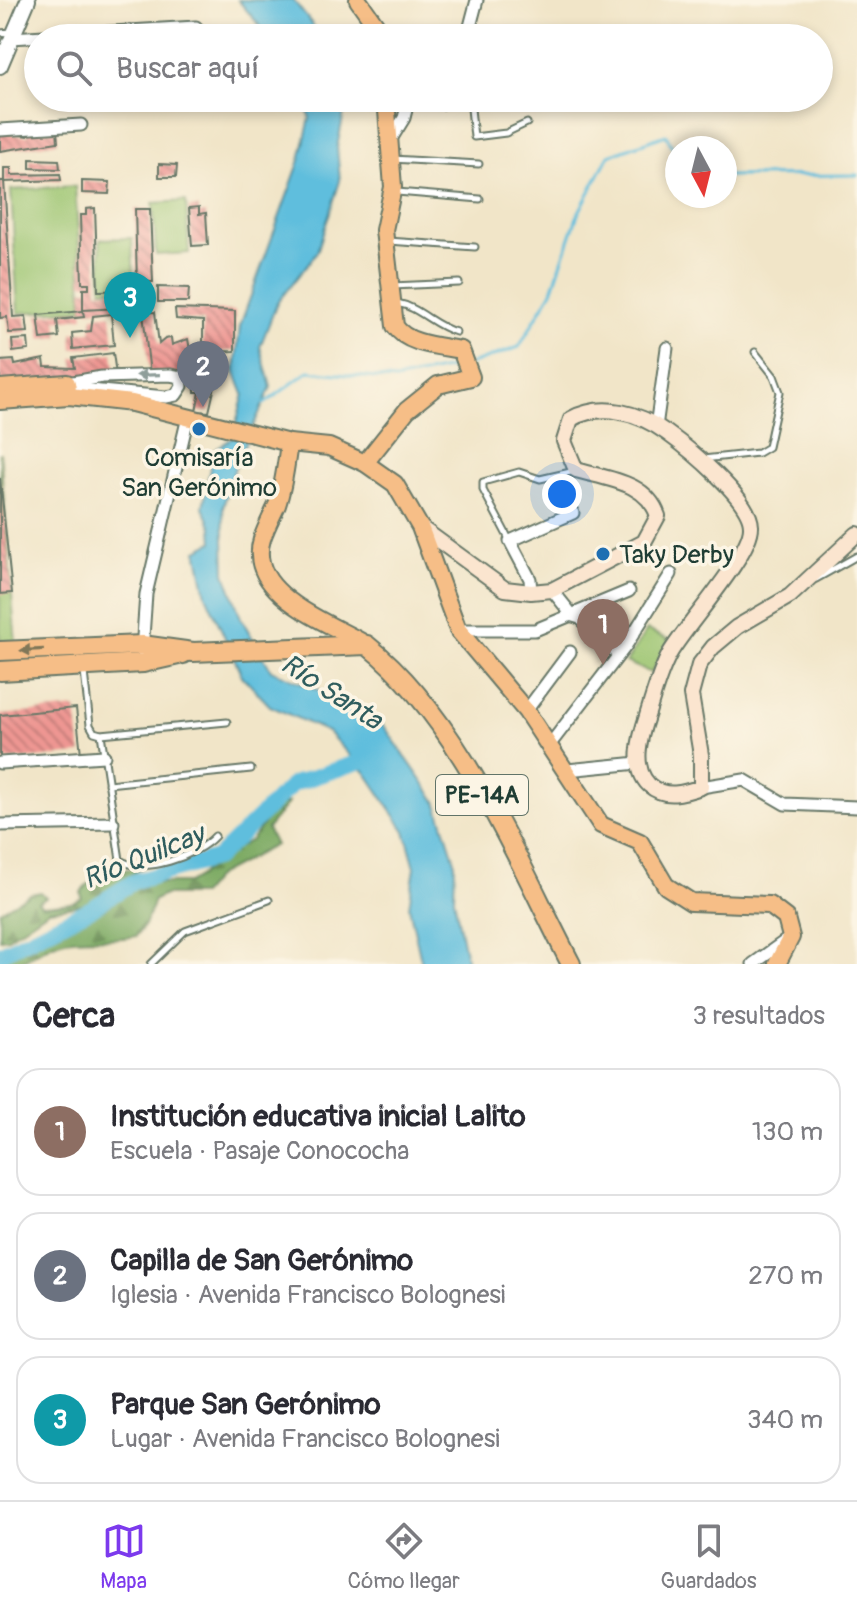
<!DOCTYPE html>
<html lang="es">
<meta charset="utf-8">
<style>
body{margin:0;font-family:Pangolin,sans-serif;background:#f2f2f3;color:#2b2b33}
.compass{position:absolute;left:665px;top:136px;width:72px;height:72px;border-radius:50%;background:#fff;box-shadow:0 4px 12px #0003;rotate:173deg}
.you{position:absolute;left:562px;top:494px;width:28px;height:28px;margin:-20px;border:6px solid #fff;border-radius:50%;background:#1a73e8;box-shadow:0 0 0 12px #1a73e833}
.badge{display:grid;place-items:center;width:52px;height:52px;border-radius:50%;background:#7c3aed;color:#fff;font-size:26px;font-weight:700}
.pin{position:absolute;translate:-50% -66px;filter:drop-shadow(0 2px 4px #0008)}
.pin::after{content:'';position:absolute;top:42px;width:28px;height:24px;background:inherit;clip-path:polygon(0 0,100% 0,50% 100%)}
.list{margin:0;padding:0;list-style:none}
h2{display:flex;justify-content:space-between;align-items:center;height:104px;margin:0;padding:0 32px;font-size:34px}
h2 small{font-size:26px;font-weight:400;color:#7c7c81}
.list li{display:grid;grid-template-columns:52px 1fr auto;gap:24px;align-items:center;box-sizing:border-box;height:128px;margin:0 16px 16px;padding:0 16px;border:2px solid #e1e1e2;border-radius:24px}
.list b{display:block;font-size:30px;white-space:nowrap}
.list p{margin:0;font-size:26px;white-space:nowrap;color:#7c7c81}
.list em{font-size:26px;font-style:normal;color:#7c7c81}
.icon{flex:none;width:44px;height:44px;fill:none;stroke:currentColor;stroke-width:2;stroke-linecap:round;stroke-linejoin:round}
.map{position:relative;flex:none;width:857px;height:964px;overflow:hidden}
.search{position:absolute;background:#fff;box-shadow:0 4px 12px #0003;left:24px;right:24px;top:24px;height:88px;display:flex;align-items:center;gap:20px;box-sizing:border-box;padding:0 28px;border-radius:44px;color:#7c7c81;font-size:30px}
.sheet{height:536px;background:#fff}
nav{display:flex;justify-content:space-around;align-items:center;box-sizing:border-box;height:112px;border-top:2px solid #e1e1e2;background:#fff;font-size:22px;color:#7c7c81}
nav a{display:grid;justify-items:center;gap:4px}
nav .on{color:#7c3aed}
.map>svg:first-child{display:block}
.grass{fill:#9cc571;stroke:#5e8152;stroke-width:2}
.forest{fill:url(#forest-firs);stroke:#4e744c;stroke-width:2}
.water{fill:#5fbedd;stroke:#3f7e88;stroke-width:2}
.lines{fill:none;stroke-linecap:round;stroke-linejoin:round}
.stream{stroke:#5fbedd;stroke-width:3}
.river{stroke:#5fbedd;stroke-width:16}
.building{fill:url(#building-back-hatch)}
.service-casing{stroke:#687868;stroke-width:9}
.minor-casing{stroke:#687868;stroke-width:15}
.tertiary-casing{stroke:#687868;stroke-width:18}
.secondary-casing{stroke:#687868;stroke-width:18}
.primary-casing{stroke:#687868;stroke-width:20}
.trunk-casing{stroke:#687868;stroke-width:22}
.service{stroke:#fff;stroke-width:5}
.minor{stroke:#fff;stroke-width:11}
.tertiary{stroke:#fff;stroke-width:14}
.secondary{stroke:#fbe5cf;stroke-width:14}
.primary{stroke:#f6be87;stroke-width:16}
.trunk{stroke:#f6be87;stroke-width:18}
.oneway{fill:#8f9e9a}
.oneway2{fill:#807759}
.poi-dot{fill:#1f6fb2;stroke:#fcf5e5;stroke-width:3}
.labels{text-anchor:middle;stroke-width:7;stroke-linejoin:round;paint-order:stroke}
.shield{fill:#fcf5e5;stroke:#617469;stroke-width:2}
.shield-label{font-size:24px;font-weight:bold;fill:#1f3d34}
.poi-label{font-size:26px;fill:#1f3d34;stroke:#fcf5e5}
.water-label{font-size:28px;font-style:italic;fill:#2f5d5e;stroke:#fcf5e5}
</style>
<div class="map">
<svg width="857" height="964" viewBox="0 0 857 964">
<defs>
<pattern id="forest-firs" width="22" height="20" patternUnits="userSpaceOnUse" patternTransform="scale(2)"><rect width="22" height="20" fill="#7daa63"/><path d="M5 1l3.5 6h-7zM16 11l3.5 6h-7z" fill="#668c52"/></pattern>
<pattern id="building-back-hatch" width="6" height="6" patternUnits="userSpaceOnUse" patternTransform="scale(2)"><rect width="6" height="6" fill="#ee9692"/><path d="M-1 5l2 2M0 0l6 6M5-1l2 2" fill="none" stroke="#c07c78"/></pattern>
</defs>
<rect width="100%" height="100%" fill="#fcf5e5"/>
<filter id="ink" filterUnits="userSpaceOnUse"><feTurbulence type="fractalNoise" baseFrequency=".0125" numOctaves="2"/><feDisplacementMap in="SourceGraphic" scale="16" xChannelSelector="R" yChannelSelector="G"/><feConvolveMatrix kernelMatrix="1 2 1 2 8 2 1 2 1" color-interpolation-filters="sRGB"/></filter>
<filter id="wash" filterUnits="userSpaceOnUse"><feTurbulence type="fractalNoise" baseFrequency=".006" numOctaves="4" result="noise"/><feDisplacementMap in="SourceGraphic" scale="32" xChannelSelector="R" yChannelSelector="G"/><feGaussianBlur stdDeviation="1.8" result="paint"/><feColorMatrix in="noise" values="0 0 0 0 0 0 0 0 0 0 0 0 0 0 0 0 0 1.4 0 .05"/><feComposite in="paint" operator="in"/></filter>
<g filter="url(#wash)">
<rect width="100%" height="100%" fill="#f1e5c8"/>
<!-- grass -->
<g class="grass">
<path d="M75 186 83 309 18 313 11 190Z"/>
<path d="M186 201 189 253 156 255 153 203Z"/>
<path d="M132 238 134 288 102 289 100 239Z"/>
<path d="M0 452 16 644 0 645Z"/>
<path d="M647 630 670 640 651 673 626 662Z"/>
</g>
<!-- forest -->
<g class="forest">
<path d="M288 803 267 829 275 845 217 876 201 895H164L154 900 145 925 136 936C112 942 88 935 65 940 36 947 33 964 0 964V958L106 908 129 891 149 883H188L200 876 211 863 251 840 277 805Z"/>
<path d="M141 868 88 904 49 910 8 938 0 939V911L30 894 41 892 46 897 38 902 42 906 73 903 82 898 81 892C98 871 115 870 141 868Z"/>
</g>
<!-- water -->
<g class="water">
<path d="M238 0H293L323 38H270Z"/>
<path d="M303 98H347L337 147 340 181 317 252 277 303 260 347 271 387 236 464 223 507 225 573 241 618 271 670 335 697 384 726 436 801 455 861 454 899 467 964H422L409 907 415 867 405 831 366 773 328 732 270 706 242 676 206 595 197 550 213 542 212 527 203 507 213 451 232 438 244 394 235 371 240 326 300 160 310 118Z"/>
</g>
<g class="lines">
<!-- stream -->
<g class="stream">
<path d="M725 176 857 175"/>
<path d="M471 364 519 347 552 291 578 214 609 155 666 135 677 156"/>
<path d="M264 404 309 371 395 380 460 366"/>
</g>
<!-- river -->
<path class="river" d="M0 954 92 908 133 882 217 858 293 784 374 757"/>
</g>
<g id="blocks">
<!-- building -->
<g class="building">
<path d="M57 130 58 142 0 151V133L28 136V131Z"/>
<path d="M30 159 59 160 60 169 30 168Z"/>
<path d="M159 164 177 165 176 177H159Z"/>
<path d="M4 168H11V175L60 174 61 180 4 182Z"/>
<path d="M0 181H4L13 317 26 316 28 332 9 333 7 317 0 318Z"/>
<path d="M82 181 110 182 109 194 82 193Z"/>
<path d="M199 207V214L206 213 208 245 192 246 189 208Z"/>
<path d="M95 208 98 291 139 290V307L83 310V289H89V283H82L80 215H86V209Z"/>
<path d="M135 209H150L153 282H137Z"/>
<path d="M158 287 189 288 188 302H158Z"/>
<path d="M175 309 235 311V351L203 352V321L176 319Z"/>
<path d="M83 311 84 317 57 320 59 337 41 339 38 315Z"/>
<path d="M155 312 159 344 165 339 171 338 172 345 188 339 192 361 207 359 208 376 217 377 209 412 196 411 200 392H195L193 373 150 374 143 313Z"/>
<path d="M111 314 114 345 73 349 72 333 91 331 93 316Z"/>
<path d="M28 339 29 350 13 352 12 340Z"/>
<path d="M113 353 116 374 0 382V361L14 360 15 365 44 359 45 367 75 368 73 358Z"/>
<path d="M0 478 12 593 0 594Z"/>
<path d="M76 708 81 754 0 761V715Z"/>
</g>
</g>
</g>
<g filter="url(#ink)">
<use href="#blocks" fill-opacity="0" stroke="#687868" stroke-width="2"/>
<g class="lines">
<defs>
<g id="service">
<path d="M508 32 511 38"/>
<path d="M0 33 12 32"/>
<path d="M470 99 474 137 506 133 527 123"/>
<path d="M408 106H443L471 98"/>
<path d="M392 159 479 164"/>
<path d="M397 192 480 199"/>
<path d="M388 241 475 247"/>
<path d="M392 286 459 283"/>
<path d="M397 303C419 307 434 326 456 332"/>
<path d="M703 459 758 453 768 447 780 392 774 376 755 352"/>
<path d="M510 541 483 490V482L519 472 540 479 575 471"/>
<path d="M816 579 857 556"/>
<path d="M84 672 90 725 94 732 101 734 120 860C144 875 197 856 215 836"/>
<path d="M101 734 227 722"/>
<path d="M108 784 251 769"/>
<path d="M151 964 185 931 269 900"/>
</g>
<g id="minor">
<path d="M11 38 196 27"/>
<path d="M467 38 477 0"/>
<path d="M0 130 81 125"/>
<path d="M391 139 404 118 409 98"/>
<path d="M67 383 102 377 170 375 181 377 182 386 176 395 166 397 68 388"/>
<path d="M656 427 667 348"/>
<path d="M552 590 573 616 580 618 618 655"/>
<path d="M531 592 530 579 510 541 573 513"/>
<path d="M458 630H535L629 591"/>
<path d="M142 651 146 594 188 417"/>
<path d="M526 711 570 652"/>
<path d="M548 747 625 647 671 574"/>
<path d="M0 763 104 756"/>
<path d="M567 770 638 763"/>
<path d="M701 787 744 780 785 804 857 807"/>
<path d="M0 825 113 823"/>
<path d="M753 964 788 939"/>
</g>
<path id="tertiary" d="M0 66 28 0"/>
<path id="secondary" d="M420 527 505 589 531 592 552 590 644 542 658 516C647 482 608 479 576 470L564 441 571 419C602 402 638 412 667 433 688 448 751 499 751 526 752 553 687 624 670 653 659 673 654 694 647 716 640 737 631 767 649 785 665 799 684 793 701 787V755L691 695 699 665 713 647 737 627 790 596 857 534"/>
<g id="primary">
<path d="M358 0 385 38"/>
<path d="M0 388 67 383 69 396"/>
<path d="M0 401 69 396 132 403 289 443 329 447 365 463 395 484 420 527 458 630 526 711 601 825 640 842 666 886 691 902 769 905 786 918 791 937 777 964"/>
<path d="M289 443C286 464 284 485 277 505 272 516 266 527 262 539 245 594 330 623 367 645"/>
<path d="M365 463 407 410 438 385 471 377 461 350C441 346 407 345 395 326L384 230 393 187 386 98"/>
</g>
<g id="trunk">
<path d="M0 651 142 645 193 652 367 645C459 718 517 860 571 964"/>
<path d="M0 671 143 663 183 654"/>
</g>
</defs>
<!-- service casing -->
<use href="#service" class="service-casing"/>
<!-- minor casing -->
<use href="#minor" class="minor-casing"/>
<!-- tertiary casing -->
<use href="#tertiary" class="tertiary-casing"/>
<!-- secondary casing -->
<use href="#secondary" class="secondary-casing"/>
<!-- primary casing -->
<use href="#primary" class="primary-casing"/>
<!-- trunk casing -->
<use href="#trunk" class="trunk-casing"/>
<!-- service -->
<use href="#service" class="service"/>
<!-- minor -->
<use href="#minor" class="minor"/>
<!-- tertiary -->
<use href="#tertiary" class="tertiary"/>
<!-- secondary -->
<use href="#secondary" class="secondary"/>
<!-- primary -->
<use href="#primary" class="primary"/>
<!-- trunk -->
<use href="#trunk" class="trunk"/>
</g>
<!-- one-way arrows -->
<defs><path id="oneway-solid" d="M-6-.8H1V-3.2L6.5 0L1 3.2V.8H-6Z" transform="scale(2)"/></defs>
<use class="oneway" href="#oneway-solid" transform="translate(148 375) rotate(178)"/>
<use class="oneway2" href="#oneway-solid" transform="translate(32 650) rotate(177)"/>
</g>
<!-- markers -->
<g class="poi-dot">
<circle cx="199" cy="429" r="8"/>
<circle cx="603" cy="554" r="8"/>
</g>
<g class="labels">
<!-- shield labels -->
<rect class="shield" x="436" y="775" width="92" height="40" rx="6"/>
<g class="shield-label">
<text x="482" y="803">PE-14A</text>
</g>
<!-- poi labels -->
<g class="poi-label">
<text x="199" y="466">Comisaría<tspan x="199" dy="30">San Gerónimo</tspan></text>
<text x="619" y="563" text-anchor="start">Taky Derby</text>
</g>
<!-- water labels -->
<g class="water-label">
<text transform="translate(332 691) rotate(33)" y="10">Río Santa</text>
<text transform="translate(143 856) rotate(-22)" y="10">Río Quilcay</text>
</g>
</g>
</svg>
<svg class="compass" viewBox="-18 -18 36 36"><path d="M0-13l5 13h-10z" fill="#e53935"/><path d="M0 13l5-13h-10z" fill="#7c7c81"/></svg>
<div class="you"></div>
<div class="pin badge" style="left:603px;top:665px;background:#8d6e63">1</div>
<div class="pin badge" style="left:203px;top:407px;background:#6b7280">2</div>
<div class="pin badge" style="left:130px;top:338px;background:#0f9aa8">3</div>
<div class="search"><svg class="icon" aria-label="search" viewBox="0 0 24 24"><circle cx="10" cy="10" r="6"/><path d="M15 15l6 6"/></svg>Buscar aquí</div>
</div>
<section class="sheet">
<h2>Cerca<small>3 resultados</small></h2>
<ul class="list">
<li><span class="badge" style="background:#8d6e63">1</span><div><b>Institución educativa inicial Lalito</b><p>Escuela · Pasaje Conococha</p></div><em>130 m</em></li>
<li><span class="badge" style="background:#6b7280">2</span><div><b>Capilla de San Gerónimo</b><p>Iglesia · Avenida Francisco Bolognesi</p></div><em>270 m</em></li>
<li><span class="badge" style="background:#0f9aa8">3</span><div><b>Parque San Gerónimo</b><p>Lugar · Avenida Francisco Bolognesi</p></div><em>340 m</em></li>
</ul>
</section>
<nav>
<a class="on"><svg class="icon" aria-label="map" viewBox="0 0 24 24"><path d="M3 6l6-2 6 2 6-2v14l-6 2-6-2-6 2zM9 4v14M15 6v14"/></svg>Mapa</a>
<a><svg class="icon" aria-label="directions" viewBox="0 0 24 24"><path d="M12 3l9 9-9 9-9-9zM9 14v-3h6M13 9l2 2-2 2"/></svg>Cómo llegar</a>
<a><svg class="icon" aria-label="saved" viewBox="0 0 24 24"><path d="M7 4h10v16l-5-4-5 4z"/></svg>Guardados</a>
</nav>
